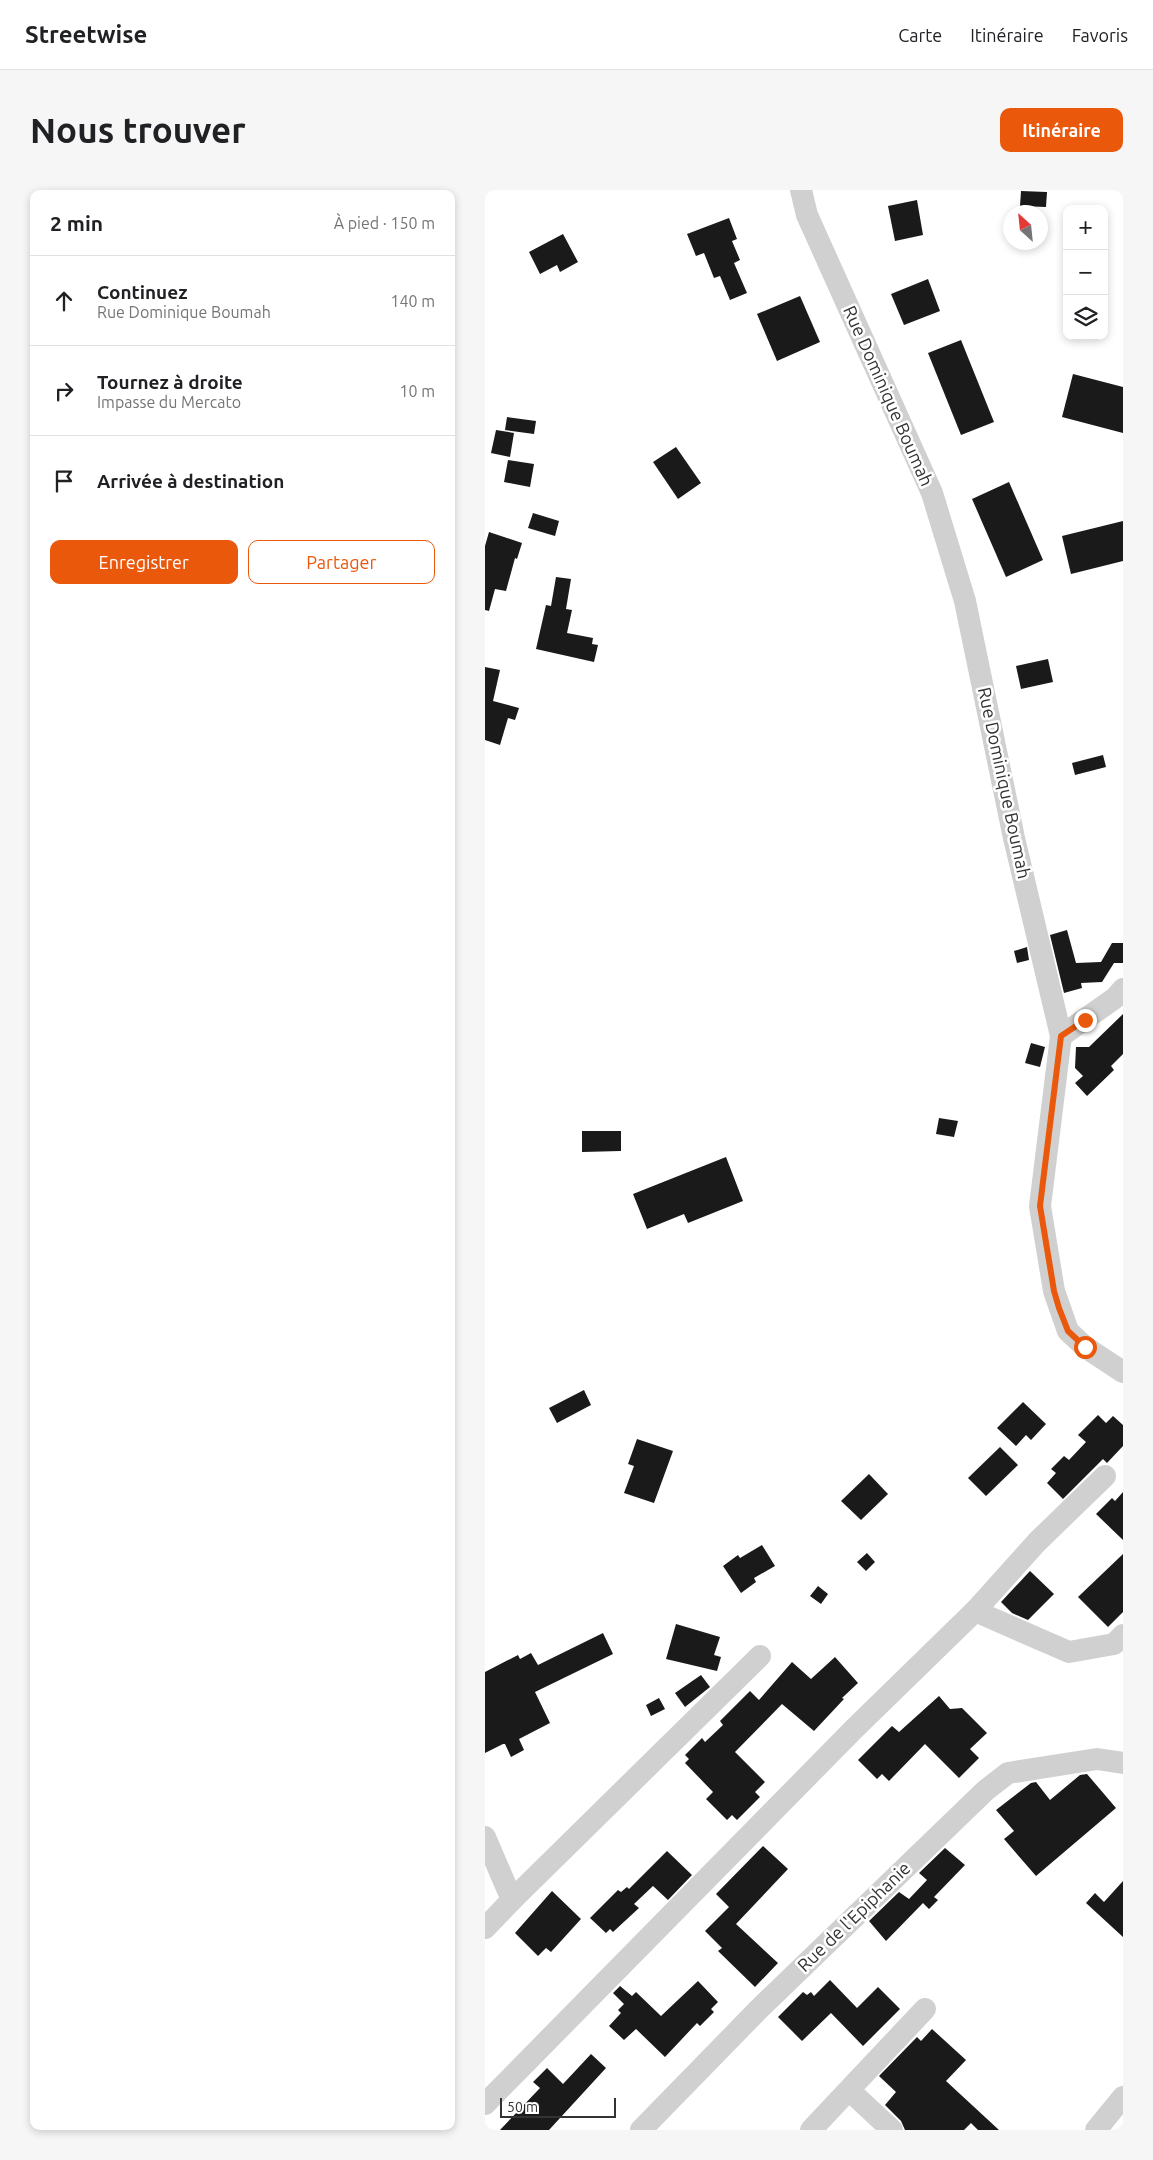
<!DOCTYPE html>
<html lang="fr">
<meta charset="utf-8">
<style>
body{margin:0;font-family:Ubuntu,sans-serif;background:#f6f6f6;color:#202124}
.controls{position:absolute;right:15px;top:15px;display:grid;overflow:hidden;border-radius:10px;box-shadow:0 2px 8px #0003}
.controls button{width:45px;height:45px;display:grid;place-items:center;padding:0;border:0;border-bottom:1px solid #e0e0e0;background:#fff;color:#202124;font:25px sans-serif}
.compass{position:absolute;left:518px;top:15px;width:45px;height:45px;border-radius:50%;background:#fff;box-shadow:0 2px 8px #0003;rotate:333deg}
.scale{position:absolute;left:15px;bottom:12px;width:116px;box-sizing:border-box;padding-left:5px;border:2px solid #333;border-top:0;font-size:14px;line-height:18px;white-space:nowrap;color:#333;-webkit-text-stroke:4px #fff;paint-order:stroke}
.stop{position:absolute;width:15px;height:15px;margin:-11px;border:4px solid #ea580c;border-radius:50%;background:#fff}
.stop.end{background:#ea580c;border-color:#fff;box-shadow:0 1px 5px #0008}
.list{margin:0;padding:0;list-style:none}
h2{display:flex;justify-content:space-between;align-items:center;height:65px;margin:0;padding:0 20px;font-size:21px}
h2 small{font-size:16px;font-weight:400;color:#757577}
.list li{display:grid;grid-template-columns:32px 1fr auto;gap:15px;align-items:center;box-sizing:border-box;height:90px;padding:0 20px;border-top:1px solid #e0e0e0}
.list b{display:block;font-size:19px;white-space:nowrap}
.list p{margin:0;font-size:16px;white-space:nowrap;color:#757577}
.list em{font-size:16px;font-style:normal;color:#757577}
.actions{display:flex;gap:10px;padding:15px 20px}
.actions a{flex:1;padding:11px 0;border:1px solid #ea580c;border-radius:10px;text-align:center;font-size:18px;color:#ea580c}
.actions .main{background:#ea580c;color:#fff}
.icon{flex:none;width:28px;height:28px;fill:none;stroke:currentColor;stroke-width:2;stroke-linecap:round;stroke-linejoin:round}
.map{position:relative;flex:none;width:638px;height:1940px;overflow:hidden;border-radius:10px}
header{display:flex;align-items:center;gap:30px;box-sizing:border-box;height:70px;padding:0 25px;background:#fff;border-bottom:1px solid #e0e0e0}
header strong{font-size:24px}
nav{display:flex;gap:28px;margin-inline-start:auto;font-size:18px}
.intro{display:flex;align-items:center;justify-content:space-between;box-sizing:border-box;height:120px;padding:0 30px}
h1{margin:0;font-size:35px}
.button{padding:12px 22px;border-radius:10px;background:#ea580c;color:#fff;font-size:18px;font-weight:700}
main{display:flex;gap:30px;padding:0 30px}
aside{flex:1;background:#fff;border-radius:10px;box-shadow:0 2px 8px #0003}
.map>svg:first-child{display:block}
.building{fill:#1a1a1a}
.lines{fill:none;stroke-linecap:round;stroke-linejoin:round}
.minor{stroke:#d0d0d0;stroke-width:22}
.route{stroke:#ea580c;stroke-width:6}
.labels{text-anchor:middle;stroke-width:5;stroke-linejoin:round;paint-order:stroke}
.street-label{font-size:18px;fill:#333;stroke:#fff}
</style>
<header>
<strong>Streetwise</strong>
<nav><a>Carte</a><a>Itinéraire</a><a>Favoris</a></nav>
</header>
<div class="intro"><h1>Nous trouver</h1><a class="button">Itinéraire</a></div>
<main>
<aside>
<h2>2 min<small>À pied · 150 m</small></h2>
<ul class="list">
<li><svg class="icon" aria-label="ahead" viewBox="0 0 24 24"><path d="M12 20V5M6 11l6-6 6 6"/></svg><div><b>Continuez</b><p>Rue Dominique Boumah</p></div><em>140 m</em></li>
<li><svg class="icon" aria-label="right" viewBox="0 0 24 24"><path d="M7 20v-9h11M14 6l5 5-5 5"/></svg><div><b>Tournez à droite</b><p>Impasse du Mercato</p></div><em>10 m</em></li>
<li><svg class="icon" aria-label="arrive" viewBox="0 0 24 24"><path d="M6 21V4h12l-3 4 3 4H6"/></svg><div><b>Arrivée à destination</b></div></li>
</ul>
<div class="actions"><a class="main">Enregistrer</a><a>Partager</a></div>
</aside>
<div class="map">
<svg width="638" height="1940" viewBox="0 0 638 1940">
<rect width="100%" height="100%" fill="#fff"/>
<!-- building -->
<g class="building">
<path d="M536 1 562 2 561 17 535 16Z"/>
<path d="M432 10 438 45 410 51 403 16Z"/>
<path d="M244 28 252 49 247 51 255 70 249 73 262 103 245 110 235 86 229 88 219 63 211 66 202 44Z"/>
<path d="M78 44 93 72 75 82 72 75 55 84 44 62Z"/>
<path d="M443 89 455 121 419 135 406 104Z"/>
<path d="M315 106 335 152 292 171 272 124Z"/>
<path d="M476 150 509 232 476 245 443 163Z"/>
<path d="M588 184 638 197V243L577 227Z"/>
<path d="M22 227 51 231 49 244 20 240Z"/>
<path d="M11 240 29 243 25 267 6 263Z"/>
<path d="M191 257 216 293 193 309 168 272Z"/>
<path d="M23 270 49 274 45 297 19 292Z"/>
<path d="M524 292 558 370 521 387 487 309Z"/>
<path d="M48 323 74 331 70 346 43 338Z"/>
<path d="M638 331V371L586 384 577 346Z"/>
<path d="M4 342 37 353 32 369 30 368 21 401 10 399 4 421 0 420V356Z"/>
<path d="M71 387 86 389 81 419 87 420 82 443 108 448 107 454 113 455 109 472 51 459 61 415 66 416Z"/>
<path d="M563 469 568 492 536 499 531 476Z"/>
<path d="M0 477 15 480 8 511 34 518 30 530 23 528 15 555 0 550Z"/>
<path d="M618 565 621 577 590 585 587 573Z"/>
<path d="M582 740 591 773 616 772 627 753H638V773H629L617 792 596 793 597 798 579 803 565 745Z"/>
<path d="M542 757 544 770 532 773 529 761Z"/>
<path d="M638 824V864L626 876 629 880 602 906 590 893 598 886 590 878 591 857H604Z"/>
<path d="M546 853 560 857 555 877 540 873Z"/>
<path d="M454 928 473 931 469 947 451 944Z"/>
<path d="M97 941H136V961L97 962Z"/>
<path d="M241 967 258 1011 203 1033 199 1024 162 1039 148 1004Z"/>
<path d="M99 1200 106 1215 72 1233 64 1218Z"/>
<path d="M538 1212 561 1234 546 1250 541 1245 531 1256 512 1238Z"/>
<path d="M613 1225 621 1233 628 1226 638 1235V1256L622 1273 618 1269 578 1309 562 1293 571 1283 566 1279 579 1266 584 1270 601 1252 593 1245Z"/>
<path d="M152 1249 188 1261 169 1313 139 1303 149 1276 143 1274Z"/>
<path d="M515 1257 533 1275 501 1306 483 1288Z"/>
<path d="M384 1284 403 1304 376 1330 356 1311Z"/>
<path d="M638 1302V1350L611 1324 627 1308 630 1311Z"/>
<path d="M277 1355 290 1376 269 1388 271 1392 256 1403 238 1376 253 1365 255 1368Z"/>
<path d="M382 1363 390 1372 381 1381 372 1372Z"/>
<path d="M638 1364V1422L623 1437 593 1407Z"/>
<path d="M545 1381 569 1404 543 1430 527 1423 516 1412Z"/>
<path d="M333 1396 343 1404 336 1414 325 1406Z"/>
<path d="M191 1434 235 1447 229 1465 236 1467 232 1481 181 1469Z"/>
<path d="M118 1443 128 1464 50 1502 65 1533 34 1549 39 1560 26 1567 20 1554H18L0 1563V1482L33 1465 35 1469 46 1463 53 1475Z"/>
<path d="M350 1467 373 1493 357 1508 359 1509 329 1541 297 1514 250 1562 280 1592 270 1602 275 1607 252 1630 247 1625 242 1630 221 1609 228 1602 200 1573 204 1569 200 1565 217 1548 220 1552 238 1535 235 1531 265 1501 274 1510 307 1472 326 1489Z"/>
<path d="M216 1485 225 1497 200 1517 190 1503Z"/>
<path d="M454 1506 465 1519 477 1518 502 1543 485 1559 494 1568 474 1588 440 1554 404 1591 397 1584 392 1589 373 1570 407 1536 414 1542Z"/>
<path d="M174 1508 180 1519 166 1526 161 1515Z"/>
<path d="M602 1584 631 1618 551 1686 519 1649 529 1641 511 1620 546 1593 551 1592 565 1610 595 1585Z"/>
<path d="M278 1656 303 1679 251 1734 293 1773 270 1797 233 1761 237 1758 220 1741 244 1717 231 1704Z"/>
<path d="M460 1658 480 1675 449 1707 453 1710 444 1719 438 1713 401 1751 384 1731 414 1702 424 1709 442 1690 434 1683Z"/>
<path d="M182 1661 207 1685 183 1710 168 1696 149 1714 154 1718 128 1742 125 1739 121 1743 105 1728 133 1700 136 1702 142 1697 144 1699Z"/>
<path d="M638 1691V1747L601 1713 610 1703 619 1712Z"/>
<path d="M67 1701 96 1729 66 1762 61 1758 53 1766 30 1743Z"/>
<path d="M345 1790 372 1818 393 1797 415 1819 378 1856 346 1823 317 1851 293 1827 318 1802 322 1805 326 1802 329 1806Z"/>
<path d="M213 1791 233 1812 226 1819 229 1822 215 1836 212 1833 180 1867 151 1839 139 1850 124 1836 136 1823 133 1820 139 1814 128 1803 135 1796 147 1806 151 1802 176 1826Z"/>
<path d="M447 1839 481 1870 461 1891 514 1940H493L486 1933 479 1940H420L416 1931 400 1915 411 1902 394 1886 432 1847 436 1851Z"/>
<path d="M106 1864 121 1878 64 1940H15L55 1898 48 1892 62 1878 78 1894Z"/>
</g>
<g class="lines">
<!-- minor -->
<g class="minor">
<path d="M316 0 322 25 447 303 480 411 529 648 576 846 555 1016 569 1101 583 1141 600 1157 638 1182"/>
<path d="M576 846 630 808 638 799"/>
<path d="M490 1421 584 1462 629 1454 638 1445"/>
<path d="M0 1647 27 1710 0 1738"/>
<path d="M27 1710 275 1466"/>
<path d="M365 1901 407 1940"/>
<path d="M0 1914 369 1539 490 1421 552 1352 620 1286"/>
<path d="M156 1940 275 1818 501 1600 523 1583 612 1569 638 1573"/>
<path d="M326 1940 440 1819"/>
<path d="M611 1940 638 1907"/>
</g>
</g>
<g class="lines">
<!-- route -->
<path class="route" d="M600 1157 583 1141 574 1118 569 1101 555 1016 576 846 600 830"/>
</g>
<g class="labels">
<!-- street labels -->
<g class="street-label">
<text transform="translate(403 206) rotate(66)" y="6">Rue Dominique Boumah</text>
<text transform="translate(519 593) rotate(78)" y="6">Rue Dominique Boumah</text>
<text transform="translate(369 1727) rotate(-44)" y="6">Rue de l'Epiphanie</text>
</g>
</g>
</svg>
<div class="controls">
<button>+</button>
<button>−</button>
<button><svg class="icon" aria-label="layers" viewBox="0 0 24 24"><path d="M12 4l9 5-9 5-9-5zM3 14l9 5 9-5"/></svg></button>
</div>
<svg class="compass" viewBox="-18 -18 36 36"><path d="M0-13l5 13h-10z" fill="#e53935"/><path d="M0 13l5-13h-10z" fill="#757577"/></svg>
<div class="scale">50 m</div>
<div class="stop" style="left:600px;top:1157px"></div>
<div class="stop end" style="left:600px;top:830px"></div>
</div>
</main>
